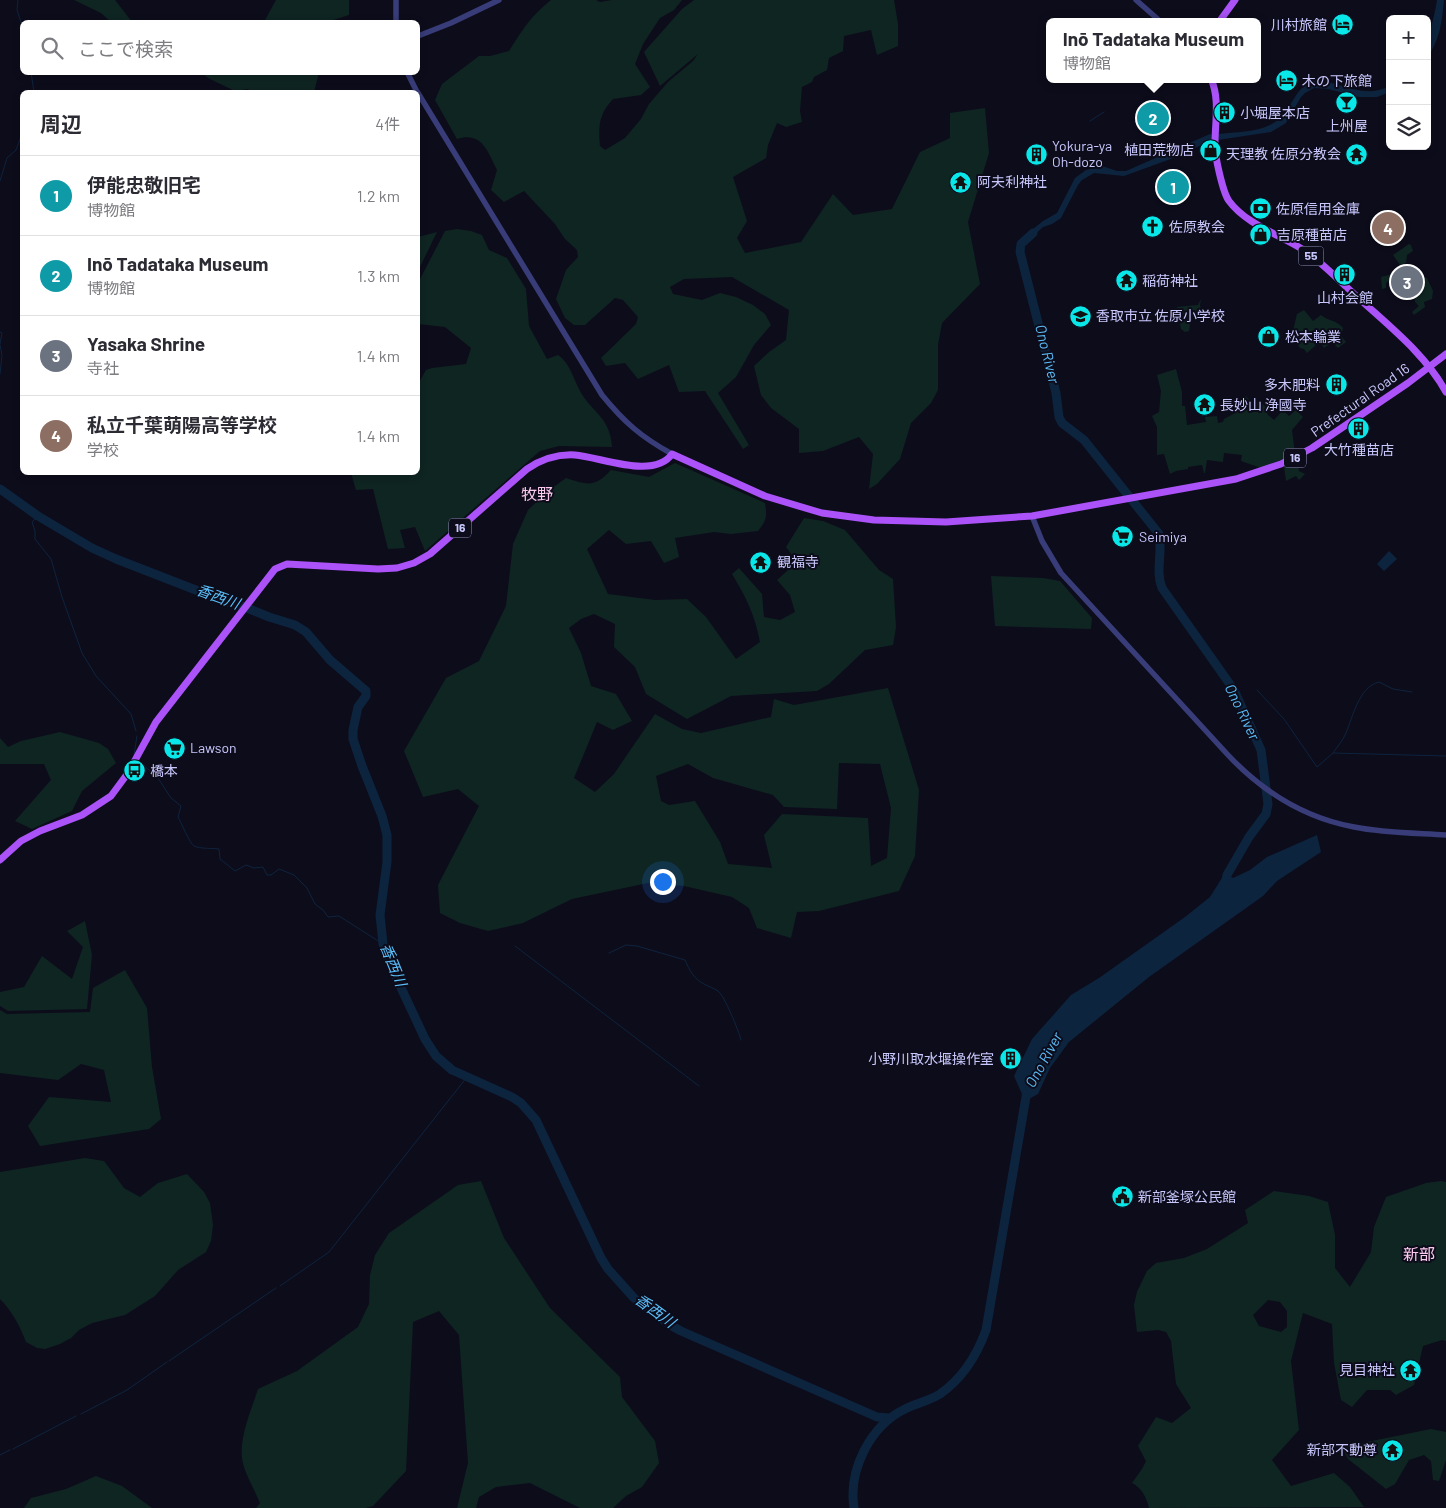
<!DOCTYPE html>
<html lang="ja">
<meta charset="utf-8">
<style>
body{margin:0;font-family:Barlow,"Noto Sans JP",sans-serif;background:#f2f2f3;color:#2b2b33}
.controls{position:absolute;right:15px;top:15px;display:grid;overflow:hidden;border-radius:8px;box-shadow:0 2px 8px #0003}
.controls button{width:45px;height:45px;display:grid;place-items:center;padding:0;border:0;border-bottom:1px solid #e1e1e2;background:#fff;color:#2b2b33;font:25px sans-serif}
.you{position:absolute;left:662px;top:881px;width:18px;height:18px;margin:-12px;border:4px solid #fff;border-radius:50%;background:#1a73e8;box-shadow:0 0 0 8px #1a73e833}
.badge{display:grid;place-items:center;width:32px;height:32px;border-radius:50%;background:#1c8084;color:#fff;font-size:16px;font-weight:700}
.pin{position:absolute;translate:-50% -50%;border:2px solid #fff;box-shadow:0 1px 5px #0006}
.popup{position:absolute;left:1046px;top:18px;width:215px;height:65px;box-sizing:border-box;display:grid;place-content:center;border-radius:8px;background:#fff;filter:drop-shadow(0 1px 4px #0005);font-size:16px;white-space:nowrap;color:#7c7c81}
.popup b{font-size:19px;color:#2b2b33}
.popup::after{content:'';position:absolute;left:50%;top:100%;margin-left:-10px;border:10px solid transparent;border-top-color:#fff}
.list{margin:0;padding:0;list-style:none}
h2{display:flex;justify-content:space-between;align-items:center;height:65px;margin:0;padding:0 20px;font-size:21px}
h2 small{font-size:16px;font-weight:400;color:#7c7c81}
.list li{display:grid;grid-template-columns:32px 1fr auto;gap:15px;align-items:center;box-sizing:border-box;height:80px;padding:0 20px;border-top:1px solid #e1e1e2}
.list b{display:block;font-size:19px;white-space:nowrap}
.list p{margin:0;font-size:16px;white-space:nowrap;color:#7c7c81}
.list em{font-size:16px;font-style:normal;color:#7c7c81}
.icon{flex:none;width:28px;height:28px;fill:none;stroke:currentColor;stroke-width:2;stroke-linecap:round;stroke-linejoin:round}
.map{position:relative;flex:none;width:1446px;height:1508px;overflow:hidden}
.search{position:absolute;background:#fff;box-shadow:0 2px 8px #0003;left:20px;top:20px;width:400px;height:55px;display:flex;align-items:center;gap:12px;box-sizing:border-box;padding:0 18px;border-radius:8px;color:#7c7c81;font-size:19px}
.panel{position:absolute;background:#fff;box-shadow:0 2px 8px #0003;left:20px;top:90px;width:400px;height:385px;border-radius:8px}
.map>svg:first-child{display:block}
.green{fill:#0f2522;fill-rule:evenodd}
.water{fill:#0d243e}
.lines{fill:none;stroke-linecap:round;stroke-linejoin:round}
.stream{stroke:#0d243e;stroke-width:1}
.river{stroke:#0d243e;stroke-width:9}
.tertiary{stroke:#383c78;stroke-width:5.5}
.primary{stroke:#ab53f9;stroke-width:7}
.labels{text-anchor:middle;stroke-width:4;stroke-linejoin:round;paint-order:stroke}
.shield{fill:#0d0c1b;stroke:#9190b9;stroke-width:1}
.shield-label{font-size:12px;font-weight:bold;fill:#c9c8fd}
.poi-label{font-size:14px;fill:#c9c8fd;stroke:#0d0c1b;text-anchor:start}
.street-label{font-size:14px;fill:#c9c8fd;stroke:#0d0c1b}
.water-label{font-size:15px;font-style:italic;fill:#5abef9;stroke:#0d0c1b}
.quarter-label{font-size:16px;fill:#fdcaef;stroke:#0d0c1b}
</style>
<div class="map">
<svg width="1446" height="1508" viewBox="0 0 1446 1508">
<rect width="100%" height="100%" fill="#0d0c1b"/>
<!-- green -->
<g class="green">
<path d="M74 0H115L132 22H111L101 13Z"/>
<path d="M276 0H349V15L327 22H264Z"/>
<path d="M551 0H596L600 2 612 0H682L674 10 660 18 643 44 635 64 650 87 641 95 613 99C599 114 598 126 600 146L605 150 625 138 641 119 649 104 668 82 693 61 698 54 660 86 644 52 682 9 694 0H894L898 24V46L877 55 871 30 844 36 843 51 829 58 827 70 814 77 812 82 802 87 800 111 802 122 786 127 777 123 768 145 766 158 733 177 747 221 737 238 745 253 801 242 833 194 853 215 892 209 920 152 950 138V113L985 108 989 153 968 222 980 284 942 323 938 345V390L931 403 911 423 900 459 877 484 869 489 873 454 859 437 823 451 799 453V429L771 408 761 395 754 366 769 352 786 340 789 310 732 277 684 279 670 287 673 294 702 300 720 293 736 297 753 305 765 314 771 325 754 345 736 377 718 393 749 445 743 449 705 391 679 392 669 365 638 379 625 363 606 366 601 358 636 324 638 317 623 300 615 298 585 325H574L565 318 556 299 566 270 578 257 577 250 565 239 555 224 524 191 504 202 491 190 497 170C488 152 482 131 457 139L435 100 442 84 479 56H490L509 51C523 29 531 16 551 0Z"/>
<path d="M319 73 314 92H251L248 89 235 91 210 79 201 73Z"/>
<path d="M457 229 471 231 482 235 489 250 507 258 526 289 529 326 547 359 558 355C570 363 573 378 580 391 592 413 610 416 612 447L559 446 540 451 425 551 415 527 400 530 405 548 388 549 373 489 356 490 351 473 418 472V384L426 370 432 368 466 364 471 348 445 327 418 324V283L445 231Z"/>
<path d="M437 232 418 271V237Z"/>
<path d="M1409 244 1411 245 1413 251 1407 255 1406 263 1400 265 1393 255Z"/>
<path d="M1400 272 1399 282H1407L1410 286 1409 288H1402V293L1398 295 1396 291 1391 290 1393 284 1389 281 1386 283V288L1382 289 1381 277Z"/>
<path d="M1425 278H1427L1433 291 1432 299 1424 302 1425 307 1414 315 1412 312 1419 306 1415 302V290L1410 281 1413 279 1423 281Z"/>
<path d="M1201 299 1200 305 1202 315H1197L1195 310 1185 312 1190 324 1189 331 1185 332 1181 329 1177 307 1198 305Z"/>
<path d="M1304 310 1313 321 1321 315C1328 321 1337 320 1343 328L1341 336 1346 342 1338 348 1332 342 1324 348 1321 344 1316 345 1307 353 1304 349 1300 348 1292 335 1297 314Z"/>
<path d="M1176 369 1182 392V406H1185L1187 425 1206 422 1205 417 1217 416 1218 423 1223 422 1224 419 1235 413 1236 403 1246 396 1253 405 1259 401 1269 410 1267 414 1274 420 1283 410 1289 416 1296 410 1303 417 1292 430 1295 454 1284 460 1261 468 1241 461 1242 455 1224 453 1223 462 1207 460 1205 473H1204L1202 465 1188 467V469L1176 471 1170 474 1164 454 1157 455V427L1152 416 1159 412 1161 391 1157 375Z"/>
<path d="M1298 461 1299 471 1305 474 1299 480 1296 476 1286 481 1284 467Z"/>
<path d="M675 463 765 503C767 516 767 520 758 531L731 534 714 532 675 538 679 557 664 563 651 541 626 544 609 530 587 549 608 594 655 600 687 599 706 617 736 659 760 642C755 615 746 597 732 574L739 568 762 594 764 617 780 620 795 612 790 595 777 580 797 562 786 547 804 518 823 521 845 530 879 570 893 579 896 627 893 645 865 650 829 684 817 691 731 696 687 719 646 694 635 667 614 647 615 624 594 614 581 619 569 628 581 653 591 686 616 694 632 721 613 730 597 722 574 778 595 792 614 774 655 714 682 729 701 733 771 717 774 699 794 705 888 688 919 790 915 856 899 891 819 911 797 912 791 938 757 928 749 908 732 897 684 886 648 883 572 899 523 923 488 931 460 923 440 913 438 885 479 806 458 789 423 797 404 751 446 678 479 661 506 606 513 544 528 510 548 491 566 478C588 485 594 488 611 470L649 477ZM839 763 880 764 891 808 887 858 871 866 868 818 782 814 764 835 772 868 728 864 720 842 695 801 669 805 661 801 656 776 688 764 713 778 773 795 784 807 837 809Z"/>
<path d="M991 576 1043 578 1060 581 1092 618 1091 629 995 626Z"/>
<path d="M60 732 99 743 108 749 116 763 82 791 72 811 32 829 15 821 51 780 44 764H0V738L8 747 21 741Z"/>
<path d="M85 921 92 955 87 1009 8 1011 0 1006V992L24 987 42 956 72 979 83 947 67 931Z"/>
<path d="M125 970 147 1008 152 1067 161 1119 149 1129 40 1146 28 1126 49 1097 111 1102 104 1070 81 1064 58 1080 0 1073V1010L7 1014 90 1012 93 988Z"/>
<path d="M85 1158 104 1161 124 1188 140 1197 158 1183 187 1174 204 1192 210 1203 213 1225 211 1241 206 1252 178 1270 155 1296 125 1315 92 1323 79 1330 71 1338 60 1344 45 1349 37 1348 26 1342C20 1326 12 1311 0 1299V1172Z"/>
<path d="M481 1181 504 1238 550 1308 620 1377 622 1397 655 1441 659 1463 642 1487 626 1496 613 1508H580L530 1483 496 1487 479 1497 476 1508H457L468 1463 459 1335 439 1311 413 1322 406 1471 373 1506 366 1508H256L260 1503C255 1491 248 1479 244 1467 236 1442 251 1412 258 1389L297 1371 358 1327 369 1304 370 1275 375 1255 389 1233 458 1185Z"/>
<path d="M1441 1181 1446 1182V1341L1442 1340 1423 1346 1414 1385 1396 1395 1390 1390H1367L1352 1407 1341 1400 1334 1363 1332 1324 1303 1313 1291 1361 1299 1430 1272 1460 1291 1486 1334 1473 1350 1487 1364 1507 1149 1508C1147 1498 1141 1487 1132 1483L1142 1469 1146 1461 1138 1446 1156 1417 1172 1423 1191 1408 1176 1384 1171 1341 1166 1332 1158 1330 1137 1332 1134 1305 1137 1292 1147 1271 1156 1263 1184 1258 1207 1249 1248 1223 1245 1210 1274 1191 1309 1196 1328 1202 1335 1235V1268L1350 1287 1371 1252 1374 1227 1386 1197 1426 1183ZM1268 1300 1280 1302 1287 1311V1327L1281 1332 1259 1326 1253 1315Z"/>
<path d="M1431 1429 1446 1432V1460L1439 1481 1433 1480 1431 1461 1424 1455 1409 1460 1395 1484 1386 1489 1348 1459 1342 1447Z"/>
<path d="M96 1476 122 1486 152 1508H24L31 1498 66 1489Z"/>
</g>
<!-- water -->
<g class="water">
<path d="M1437 0H1444C1442 21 1440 40 1427 58 1427 38 1434 20 1437 0Z"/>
<path d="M1313 81C1337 79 1359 99 1385 88L1386 89 1390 85V92L1377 97H1359L1328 89 1314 88 1305 93 1301 97 1286 123 1271 132 1211 141 1168 160 1124 176 1094 173 1082 180 1078 185 1061 218 1052 224 1043 227 1028 241 1022 238 1043 221 1057 213 1075 178 1086 170 1102 166 1117 171H1126L1210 134 1213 135C1233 131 1264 134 1280 118 1293 106 1295 88 1313 81Z"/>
<path d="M1389 551 1397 559 1384 571 1377 564Z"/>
<path d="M1317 835 1321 852 1277 881 1263 896 1149 977 1069 1042 1050 1068 1038 1094 1025 1101 1014 1076 1032 1039 1071 995 1099 978 1185 917 1210 897 1225 873 1233 878 1250 870 1267 857Z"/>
</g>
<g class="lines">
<!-- stream -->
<g class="stream">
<path d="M18 0 17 10 22 25"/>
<path d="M31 72 34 92"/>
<path d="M1090 121 1104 112"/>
<path d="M1165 175 1164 178 1169 200"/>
<path d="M0 181 7 158 16 150 22 134"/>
<path d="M0 332 2 333 0 344"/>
<path d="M0 345 2 355 0 374"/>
<path d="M38 516 32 522 35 531V539L51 559 62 597 82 653 96 676 131 714 136 731"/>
<path d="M1257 690 1284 719 1317 767 1333 753 1446 756"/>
<path d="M1333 753C1338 746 1343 740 1346 733 1353 716 1359 687 1379 682L1393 689 1412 692"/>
<path d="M134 755 137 736"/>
<path d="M139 761 158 778 171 798 181 806 178 817C181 822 190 844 194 846 201 849 211 848 219 849L220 859 235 871 246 865 254 868 263 867 267 875H271L279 869 294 875 307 888 315 904 323 910 328 917 339 916 383 944"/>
<path d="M515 946 699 1086"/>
<path d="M609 953 626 945 637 946 685 960C690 971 693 978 704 984 709 987 714 988 718 991 724 995 739 1031 741 1040"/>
<path d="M280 1286 329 1252 467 1077"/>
<path d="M169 1361 276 1288"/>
<path d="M81 1414 127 1390 167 1362"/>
<path d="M13 1449 76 1416"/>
<path d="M0 1455 10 1450"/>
</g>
<!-- river -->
<g class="river">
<path d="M1033 233 1021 244 1020 252 1056 393 1059 417 1062 423 1084 440 1159 534C1163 552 1155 571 1162 588L1234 690 1261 750 1268 804 1266 814 1249 837 1227 875 1225 886"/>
<path d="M0 489 38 516 92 548 116 559 224 601 242 606 269 617 295 625 306 632 330 660 366 691V696L358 707 353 730V739L362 766 382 816 387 835V862L380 915 383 944 389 962 425 1039 436 1056 452 1070 512 1097 521 1103 536 1120 601 1258 608 1269 634 1298 670 1325 681 1331 877 1417 889 1418"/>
<path d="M854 1508C848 1470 870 1426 905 1409 917 1403 929 1401 940 1394 963 1378 977 1355 986 1330L1027 1091"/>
</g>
<!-- tertiary -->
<g class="tertiary">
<path d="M396 0V22"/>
<path d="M1136 0 1161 22"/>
<path d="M418 36 451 23 499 0"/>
<path d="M407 72 417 92"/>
<path d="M418 93 602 395C624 422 641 437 672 454"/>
<path d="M1032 516 1042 541 1061 573 1228 755C1262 791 1305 818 1354 827 1384 833 1415 833 1446 835"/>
</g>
<!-- primary -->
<g class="primary">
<path d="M1219 22 1235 0"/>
<path d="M1211 79C1220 98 1215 123 1215 143 1214 154 1223 193 1229 201 1246 224 1278 234 1302 249 1321 261 1336 278 1353 293 1385 323 1425 353 1446 392"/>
<path d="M0 860 21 841 40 831 82 815 111 796 128 773 156 722 275 569 287 564 378 569 397 568 414 563 430 554 527 469C542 459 558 454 575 455 601 457 654 480 672 454L765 496 822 513 874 520 946 522 1032 516 1236 479 1281 464 1312 448 1408 383 1446 354"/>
</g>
</g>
<!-- icons -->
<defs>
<symbol id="hotel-disc" viewBox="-11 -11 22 22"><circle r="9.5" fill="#09e7e8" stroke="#0d0c1b"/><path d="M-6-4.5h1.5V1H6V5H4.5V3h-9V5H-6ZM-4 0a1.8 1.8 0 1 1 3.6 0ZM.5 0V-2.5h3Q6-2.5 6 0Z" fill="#111"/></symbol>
<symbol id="bar-disc" viewBox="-11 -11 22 22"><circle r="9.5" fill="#09e7e8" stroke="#0d0c1b"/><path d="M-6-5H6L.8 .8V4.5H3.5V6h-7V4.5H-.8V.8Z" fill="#111"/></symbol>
<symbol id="building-disc" viewBox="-11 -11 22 22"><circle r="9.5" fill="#09e7e8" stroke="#0d0c1b"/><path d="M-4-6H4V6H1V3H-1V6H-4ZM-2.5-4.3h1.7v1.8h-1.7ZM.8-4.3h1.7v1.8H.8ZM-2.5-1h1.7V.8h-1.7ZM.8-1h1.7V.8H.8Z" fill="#111"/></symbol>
<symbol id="shop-disc" viewBox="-11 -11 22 22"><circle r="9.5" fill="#09e7e8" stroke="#0d0c1b"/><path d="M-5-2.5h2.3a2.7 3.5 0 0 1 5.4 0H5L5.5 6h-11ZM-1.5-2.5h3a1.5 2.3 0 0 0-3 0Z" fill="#111"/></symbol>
<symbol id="temple-disc" viewBox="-11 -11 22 22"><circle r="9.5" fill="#09e7e8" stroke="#0d0c1b"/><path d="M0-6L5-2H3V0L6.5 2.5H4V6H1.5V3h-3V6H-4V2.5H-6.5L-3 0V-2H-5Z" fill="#111"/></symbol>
<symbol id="bank-disc" viewBox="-11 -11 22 22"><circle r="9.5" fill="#09e7e8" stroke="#0d0c1b"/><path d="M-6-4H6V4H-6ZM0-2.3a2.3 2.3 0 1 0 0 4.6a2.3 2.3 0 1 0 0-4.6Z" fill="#111"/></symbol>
<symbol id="church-disc" viewBox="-11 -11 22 22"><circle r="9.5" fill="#09e7e8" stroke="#0d0c1b"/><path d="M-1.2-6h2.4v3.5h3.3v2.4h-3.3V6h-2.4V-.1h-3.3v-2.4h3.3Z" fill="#111"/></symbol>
<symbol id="school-disc" viewBox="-11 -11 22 22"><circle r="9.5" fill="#09e7e8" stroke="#0d0c1b"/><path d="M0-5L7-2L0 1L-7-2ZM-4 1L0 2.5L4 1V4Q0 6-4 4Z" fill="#111"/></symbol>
<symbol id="supermarket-disc" viewBox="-11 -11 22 22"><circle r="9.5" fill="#09e7e8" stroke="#0d0c1b"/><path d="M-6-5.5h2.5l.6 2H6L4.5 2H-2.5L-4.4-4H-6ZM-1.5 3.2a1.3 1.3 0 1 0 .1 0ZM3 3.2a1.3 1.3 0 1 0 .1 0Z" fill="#111"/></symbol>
<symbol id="bus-disc" viewBox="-11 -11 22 22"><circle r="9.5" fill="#09e7e8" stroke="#0d0c1b"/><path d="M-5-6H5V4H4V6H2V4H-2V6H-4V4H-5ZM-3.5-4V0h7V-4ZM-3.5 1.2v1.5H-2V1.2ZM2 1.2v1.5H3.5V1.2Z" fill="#111"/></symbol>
<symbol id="civic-disc" viewBox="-11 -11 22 22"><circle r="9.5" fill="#09e7e8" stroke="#0d0c1b"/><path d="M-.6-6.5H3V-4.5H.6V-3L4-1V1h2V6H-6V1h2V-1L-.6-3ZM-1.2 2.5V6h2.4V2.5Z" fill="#111"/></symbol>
</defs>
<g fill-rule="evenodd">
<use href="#hotel-disc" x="1330" y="12" width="25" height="25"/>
<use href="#hotel-disc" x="1274" y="68" width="25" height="25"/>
<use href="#bar-disc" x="1334" y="90" width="25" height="25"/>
<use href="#building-disc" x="1212" y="100" width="25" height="25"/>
<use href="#shop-disc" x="1198" y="138" width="25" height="25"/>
<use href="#building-disc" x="1024" y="142" width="25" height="25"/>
<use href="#temple-disc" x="1344" y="142" width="25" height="25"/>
<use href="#temple-disc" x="948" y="170" width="25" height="25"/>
<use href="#bank-disc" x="1248" y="196" width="25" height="25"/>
<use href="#church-disc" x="1140" y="214" width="25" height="25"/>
<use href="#shop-disc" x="1248" y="222" width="25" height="25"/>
<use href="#building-disc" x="1332" y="262" width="25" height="25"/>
<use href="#temple-disc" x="1114" y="268" width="25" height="25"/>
<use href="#school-disc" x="1068" y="304" width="25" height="25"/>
<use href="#shop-disc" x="1256" y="324" width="25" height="25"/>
<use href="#building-disc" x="1324" y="372" width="25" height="25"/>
<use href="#temple-disc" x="1192" y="392" width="25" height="25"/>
<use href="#building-disc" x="1346" y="416" width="25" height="25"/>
<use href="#supermarket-disc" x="1110" y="524" width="25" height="25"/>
<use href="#temple-disc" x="748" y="550" width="25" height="25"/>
<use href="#supermarket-disc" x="162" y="736" width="25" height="25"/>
<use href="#bus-disc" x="122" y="758" width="25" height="25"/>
<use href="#building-disc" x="998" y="1046" width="25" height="25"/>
<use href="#civic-disc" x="1110" y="1184" width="25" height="25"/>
<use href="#temple-disc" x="1398" y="1358" width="25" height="25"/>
<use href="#temple-disc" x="1380" y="1438" width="25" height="25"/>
</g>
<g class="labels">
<!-- shield labels -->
<g class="shield">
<rect x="1298.5" y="246.5" width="25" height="19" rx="4"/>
<rect x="1284" y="448.5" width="22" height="19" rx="4"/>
<rect x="449" y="518.5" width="22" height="19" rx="4"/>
</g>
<g class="shield-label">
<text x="1311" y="260">55</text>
<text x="1295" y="462">16</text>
<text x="460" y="532">16</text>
</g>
<!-- poi labels -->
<g class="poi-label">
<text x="1327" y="30" text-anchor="end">川村旅館</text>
<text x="1302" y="86">木の下旅館</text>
<text x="1240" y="118">小堀屋本店</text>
<text x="1347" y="131" text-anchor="middle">上州屋</text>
<text x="1052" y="151">Yokura-ya<tspan x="1052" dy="16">Oh-dozo</tspan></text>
<text x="1194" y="155" text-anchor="end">植田荒物店</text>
<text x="1341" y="159" text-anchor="end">天理教 佐原分教会</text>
<text x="977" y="187">阿夫利神社</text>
<text x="1276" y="214">佐原信用金庫</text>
<text x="1169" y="232">佐原教会</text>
<text x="1277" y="240">吉原種苗店</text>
<text x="1142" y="286">稲荷神社</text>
<text x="1345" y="303" text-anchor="middle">山村会館</text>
<text x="1096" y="321">香取市立 佐原小学校</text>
<text x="1285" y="342">松本輪業</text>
<text x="1320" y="390" text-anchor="end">多木肥料</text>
<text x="1220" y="410">長妙山 浄國寺</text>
<text x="1359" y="455" text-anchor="middle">大竹種苗店</text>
<text x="1139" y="542">Seimiya</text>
<text x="777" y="567">観福寺</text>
<text x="190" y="753">Lawson</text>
<text x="150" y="776">橋本</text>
<text x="994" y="1064" text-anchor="end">小野川取水堰操作室</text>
<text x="1138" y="1202">新部釜塚公民館</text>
<text x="1395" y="1375" text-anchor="end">見目神社</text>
<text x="1377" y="1455" text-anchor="end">新部不動尊</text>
</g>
<!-- street labels -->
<g class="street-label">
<text transform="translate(1360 400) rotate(-35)" y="5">Prefectural Road 16</text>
</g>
<!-- water labels -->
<g class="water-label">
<text transform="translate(1047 354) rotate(76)" y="5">Ono River</text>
<text transform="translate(218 597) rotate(20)" y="5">香西川</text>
<text transform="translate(1242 712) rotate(64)" y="5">Ono River</text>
<text transform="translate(393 965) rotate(68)" y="5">香西川</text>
<text transform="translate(1044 1060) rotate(-61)" y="5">Ono River</text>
<text transform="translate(655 1311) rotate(36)" y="5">香西川</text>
</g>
<!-- quarter labels -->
<g class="quarter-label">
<text x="537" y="500">牧野</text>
<text x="1419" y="1260">新部</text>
</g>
</g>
</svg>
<div class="controls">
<button>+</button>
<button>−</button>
<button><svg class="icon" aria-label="layers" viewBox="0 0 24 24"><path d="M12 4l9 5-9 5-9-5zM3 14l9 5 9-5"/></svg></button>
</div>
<div class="you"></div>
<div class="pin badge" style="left:1173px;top:187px;background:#0f9aa8">1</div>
<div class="pin badge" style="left:1153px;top:118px;background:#0f9aa8">2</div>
<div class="popup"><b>Inō Tadataka Museum</b>博物館</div>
<div class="pin badge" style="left:1407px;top:282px;background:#6b7280">3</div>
<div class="pin badge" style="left:1388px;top:228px;background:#8d6e63">4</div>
<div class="search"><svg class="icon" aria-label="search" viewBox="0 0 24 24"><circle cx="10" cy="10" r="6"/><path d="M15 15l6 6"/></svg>ここで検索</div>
<section class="panel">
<h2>周辺<small>4件</small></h2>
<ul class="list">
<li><span class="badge" style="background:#0f9aa8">1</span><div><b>伊能忠敬旧宅</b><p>博物館</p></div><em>1.2 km</em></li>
<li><span class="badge" style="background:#0f9aa8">2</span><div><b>Inō Tadataka Museum</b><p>博物館</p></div><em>1.3 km</em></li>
<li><span class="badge" style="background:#6b7280">3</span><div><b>Yasaka Shrine</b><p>寺社</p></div><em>1.4 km</em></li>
<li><span class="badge" style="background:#8d6e63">4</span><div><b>私立千葉萌陽高等学校</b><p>学校</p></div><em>1.4 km</em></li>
</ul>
</section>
</div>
